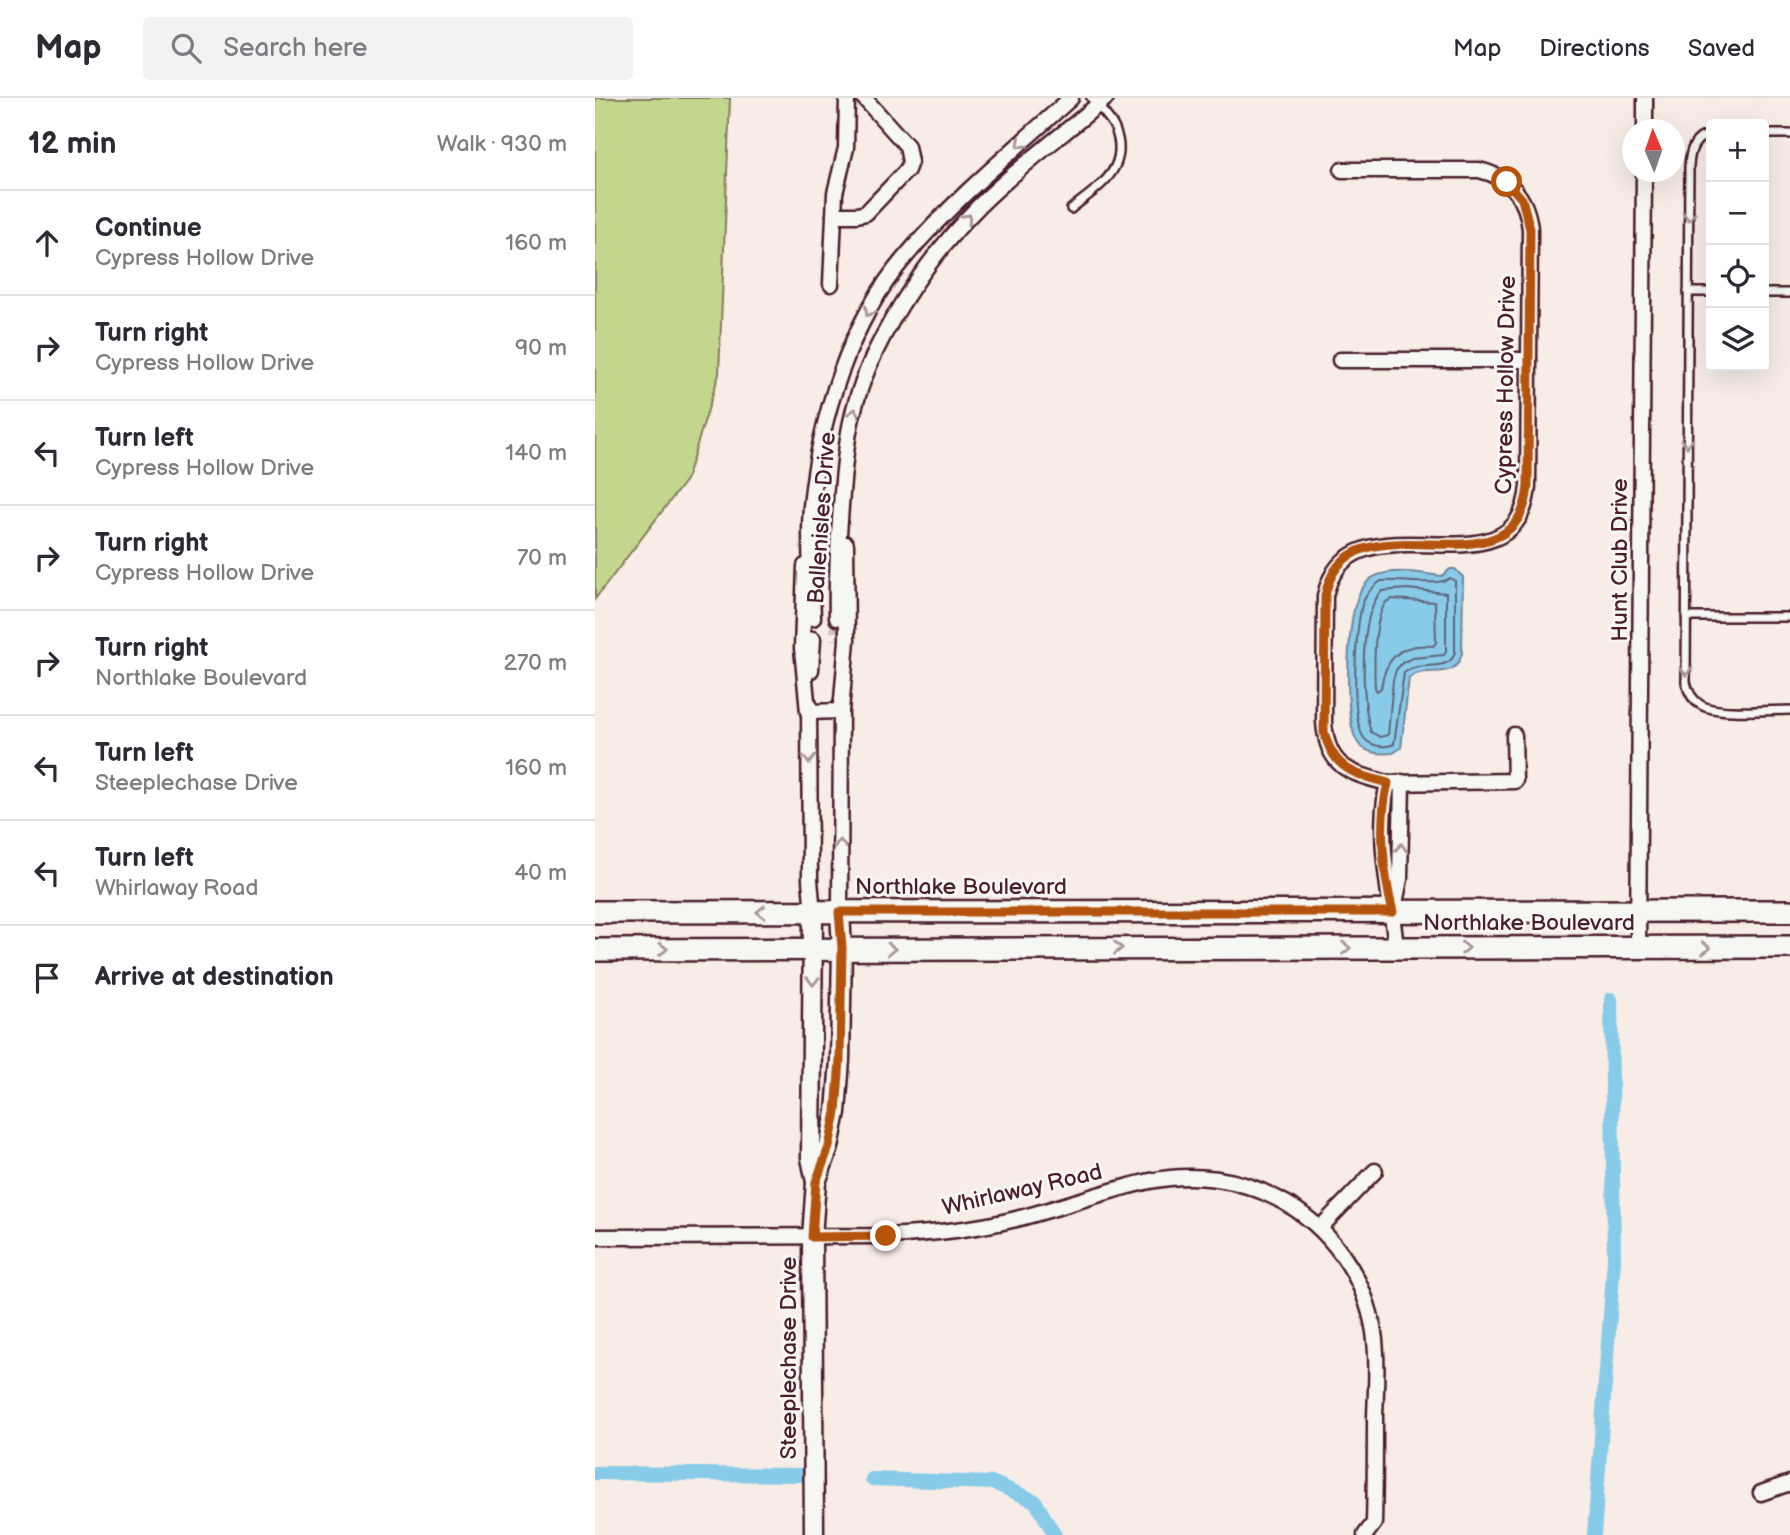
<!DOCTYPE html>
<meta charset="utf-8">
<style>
body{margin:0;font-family:"Balsamiq Sans",sans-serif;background:#f2f2f3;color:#2b2b33}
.controls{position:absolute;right:21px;top:21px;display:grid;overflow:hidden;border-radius:7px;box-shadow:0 7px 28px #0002}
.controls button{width:63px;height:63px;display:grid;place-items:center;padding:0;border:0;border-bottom:2px solid #e1e1e2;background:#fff;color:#2b2b33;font:35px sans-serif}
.compass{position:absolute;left:1027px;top:21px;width:63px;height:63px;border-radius:50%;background:#fff;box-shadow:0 7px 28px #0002;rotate:358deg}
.stop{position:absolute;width:21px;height:21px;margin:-16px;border:5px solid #b45309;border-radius:50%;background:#fff}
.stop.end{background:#b45309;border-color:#fff;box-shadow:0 2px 7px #0008}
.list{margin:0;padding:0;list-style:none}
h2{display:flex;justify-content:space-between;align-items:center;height:91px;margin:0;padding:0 28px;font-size:30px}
h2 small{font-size:23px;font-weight:400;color:#7c7c81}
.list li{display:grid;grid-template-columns:46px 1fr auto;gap:21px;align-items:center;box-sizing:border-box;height:105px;padding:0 28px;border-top:2px solid #e1e1e2}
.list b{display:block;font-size:26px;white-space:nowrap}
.list p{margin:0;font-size:23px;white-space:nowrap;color:#7c7c81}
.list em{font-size:23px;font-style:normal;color:#7c7c81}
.icon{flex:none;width:38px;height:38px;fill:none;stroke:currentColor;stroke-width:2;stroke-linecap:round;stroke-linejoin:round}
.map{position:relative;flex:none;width:1195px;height:1437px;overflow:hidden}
header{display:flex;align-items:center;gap:42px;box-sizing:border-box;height:98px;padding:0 35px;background:#fff;border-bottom:2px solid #e1e1e2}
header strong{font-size:33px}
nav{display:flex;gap:38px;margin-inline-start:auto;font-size:24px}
.search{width:490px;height:63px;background:#f2f2f3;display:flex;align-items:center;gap:18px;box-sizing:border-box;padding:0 24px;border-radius:7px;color:#7c7c81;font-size:26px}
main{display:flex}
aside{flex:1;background:#fff}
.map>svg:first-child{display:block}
.green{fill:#c2d78d;stroke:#867b5c;stroke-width:2}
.water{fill:#87cbe9;stroke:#6f869d;stroke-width:2}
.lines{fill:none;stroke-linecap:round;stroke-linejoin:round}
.shore{stroke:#626477;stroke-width:2}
.canal{stroke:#87cbe9;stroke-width:14}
.minor-tunnel{stroke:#d4c3c1;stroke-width:14;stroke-dasharray:14 7;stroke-linecap:butt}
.service-casing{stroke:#4a1f2b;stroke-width:12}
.minor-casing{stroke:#4a1f2b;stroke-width:19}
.tertiary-casing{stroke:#4a1f2b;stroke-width:23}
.secondary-casing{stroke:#4a1f2b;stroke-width:26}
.service{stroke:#f6f6f2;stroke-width:7}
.minor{stroke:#f6f6f2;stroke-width:14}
.tertiary{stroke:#f6f6f2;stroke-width:18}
.secondary{stroke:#f6f6f2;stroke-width:21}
.oneway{stroke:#a99598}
.route{stroke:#b45309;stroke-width:9}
.labels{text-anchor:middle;stroke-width:6;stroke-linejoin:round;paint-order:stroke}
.street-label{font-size:23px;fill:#4a1f2b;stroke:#f6f6f2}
</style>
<header>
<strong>Map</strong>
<div class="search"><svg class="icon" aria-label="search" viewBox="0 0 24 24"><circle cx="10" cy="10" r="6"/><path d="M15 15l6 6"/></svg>Search here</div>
<nav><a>Map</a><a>Directions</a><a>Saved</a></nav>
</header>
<main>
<aside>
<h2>12 min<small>Walk · 930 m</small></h2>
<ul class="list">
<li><svg class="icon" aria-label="ahead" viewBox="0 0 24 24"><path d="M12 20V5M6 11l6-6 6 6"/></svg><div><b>Continue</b><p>Cypress Hollow Drive</p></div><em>160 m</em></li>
<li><svg class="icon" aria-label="right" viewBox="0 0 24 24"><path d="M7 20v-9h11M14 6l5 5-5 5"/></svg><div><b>Turn right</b><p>Cypress Hollow Drive</p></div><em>90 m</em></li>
<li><svg class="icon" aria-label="left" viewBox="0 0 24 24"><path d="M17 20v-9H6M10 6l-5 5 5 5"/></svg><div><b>Turn left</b><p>Cypress Hollow Drive</p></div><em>140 m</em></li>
<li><svg class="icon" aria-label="right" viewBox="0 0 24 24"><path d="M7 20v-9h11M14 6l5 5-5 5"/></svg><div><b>Turn right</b><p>Cypress Hollow Drive</p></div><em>70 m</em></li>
<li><svg class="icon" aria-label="right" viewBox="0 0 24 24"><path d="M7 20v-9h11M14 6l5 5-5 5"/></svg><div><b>Turn right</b><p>Northlake Boulevard</p></div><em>270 m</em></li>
<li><svg class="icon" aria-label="left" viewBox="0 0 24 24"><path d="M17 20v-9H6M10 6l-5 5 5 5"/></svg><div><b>Turn left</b><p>Steeplechase Drive</p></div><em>160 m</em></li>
<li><svg class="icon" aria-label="left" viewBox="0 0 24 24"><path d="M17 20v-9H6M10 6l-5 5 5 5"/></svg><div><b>Turn left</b><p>Whirlaway Road</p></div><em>40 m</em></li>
<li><svg class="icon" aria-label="arrive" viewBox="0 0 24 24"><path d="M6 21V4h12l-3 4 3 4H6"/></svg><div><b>Arrive at destination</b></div></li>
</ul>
</aside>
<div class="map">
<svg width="1195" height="1437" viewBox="0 0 1195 1437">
<rect width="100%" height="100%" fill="#f7ece6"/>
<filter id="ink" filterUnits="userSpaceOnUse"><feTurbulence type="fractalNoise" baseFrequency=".0143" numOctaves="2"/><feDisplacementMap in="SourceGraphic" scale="14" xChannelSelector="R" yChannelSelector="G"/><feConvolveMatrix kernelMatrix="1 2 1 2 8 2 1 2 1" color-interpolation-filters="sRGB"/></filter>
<g filter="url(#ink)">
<!-- green -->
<path class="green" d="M0 0H135L124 276 91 382 0 501Z"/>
<!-- water -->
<path class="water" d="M855 471H860L868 479 867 555C860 586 832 565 814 580L806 650 798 655C786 656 771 656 763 645 748 623 752 526 762 501 765 492 773 480 783 477 802 470 828 476 847 478Z"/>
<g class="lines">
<!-- shore -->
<g class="shore">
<path d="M855 480 860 483V554C855 576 825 561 809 575L799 646C791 650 776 649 769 640 755 621 760 526 768 504 772 495 778 488 786 483 803 481 844 489 855 480Z"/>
<path d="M812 491 851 495V554L849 557 818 560 808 564 801 572 798 582 793 637 785 639 776 634C766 604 763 516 787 493Z"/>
<path d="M797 501 840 504 841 545 838 548C806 544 790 560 786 590L782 593 780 590C779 568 778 522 791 504Z"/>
</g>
<!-- canal -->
<g class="canal">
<path d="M0 1375 206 1377"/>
<path d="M277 1381 399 1385 440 1403 460 1437"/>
<path d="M999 1437 1019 1162 1016 901"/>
</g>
<!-- minor-tunnel -->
<path class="minor-tunnel" d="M242 520V542"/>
<defs>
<g id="service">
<path d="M1116 36C1099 39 1095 52 1094 68L1091 584C1093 594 1097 602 1106 607 1122 617 1174 612 1195 612"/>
<path d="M1169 36H1195"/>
<path d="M476 111C503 89 536 71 520 31 516 20 503 9 496 0"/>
<path d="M1093 194H1116"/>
<path d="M1169 195H1195"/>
<path d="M1091 519H1195"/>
</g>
<g id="minor">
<path d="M1050 32V0"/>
<path d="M747 72H884C914 79 932 99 935 131L933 388C923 507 753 388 730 498L729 624C732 670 755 675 793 685L920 683 919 637"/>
<path d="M239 117H262L271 115 312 72 315 64 312 48 269 0"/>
<path d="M236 186 240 95 251 50 252 0"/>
<path d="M745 262H934"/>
<path d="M210 468 207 550 213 614 246 613 252 542 251 446"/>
<path d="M218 520C217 484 213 445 216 408 224 323 254 224 311 158 360 100 420 51 476 0"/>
<path d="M242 520C241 482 243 446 246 408 248 380 250 351 256 324 272 247 330 162 385 107 422 70 470 35 511 0"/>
<path d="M216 572 218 541"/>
<path d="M214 606 215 782 218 815"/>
<path d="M793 685C780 739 796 796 801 850"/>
<path d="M799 810 805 781 807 684"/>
<path d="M245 814 246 606"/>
<path d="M1043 850 1049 74"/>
<path d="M725 1130 780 1073"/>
<path d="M0 1139 291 1138C333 1136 375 1132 417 1122 463 1111 508 1093 555 1083 599 1074 644 1080 683 1101 734 1127 770 1178 779 1234 783 1262 781 1290 780 1319 780 1354 780 1389 779 1425L770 1437"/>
<path d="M1166 1395 1195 1385"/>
</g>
<g id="tertiary">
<path d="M218 815 216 1060 221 1084"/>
<path d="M219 1437 217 1139 221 1084 234 1049 241 1014 245 962 247 851 245 814"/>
</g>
<g id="secondary">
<path d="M0 814 1195 813"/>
<path d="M0 852 1195 849"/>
</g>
</defs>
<!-- service casing -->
<use href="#service" class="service-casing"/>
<!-- minor casing -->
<use href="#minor" class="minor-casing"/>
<!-- tertiary casing -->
<use href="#tertiary" class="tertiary-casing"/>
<!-- secondary casing -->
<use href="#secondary" class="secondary-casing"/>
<!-- service -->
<use href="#service" class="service"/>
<!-- minor -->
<use href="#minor" class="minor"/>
<!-- tertiary -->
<use href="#tertiary" class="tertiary"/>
<!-- secondary -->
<use href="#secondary" class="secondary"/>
</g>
<!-- one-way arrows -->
<defs><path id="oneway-chevron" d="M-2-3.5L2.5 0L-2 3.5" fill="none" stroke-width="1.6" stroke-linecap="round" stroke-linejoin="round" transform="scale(1.75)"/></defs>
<g class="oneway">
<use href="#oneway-chevron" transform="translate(426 46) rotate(138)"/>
<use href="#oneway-chevron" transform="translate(1094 118) rotate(90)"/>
<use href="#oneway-chevron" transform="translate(372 120) rotate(-47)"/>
<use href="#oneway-chevron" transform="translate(274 214) rotate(121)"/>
<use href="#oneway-chevron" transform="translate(259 315) rotate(-75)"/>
<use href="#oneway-chevron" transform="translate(1092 345) rotate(90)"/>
<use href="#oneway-chevron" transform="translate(1091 573) rotate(89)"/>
<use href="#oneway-chevron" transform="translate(214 661) rotate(89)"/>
<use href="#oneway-chevron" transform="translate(245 746) rotate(-90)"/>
<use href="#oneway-chevron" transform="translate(806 750) rotate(-88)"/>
<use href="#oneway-chevron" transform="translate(166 814) rotate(-180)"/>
<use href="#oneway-chevron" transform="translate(523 850)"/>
<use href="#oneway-chevron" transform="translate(751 850)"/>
<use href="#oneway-chevron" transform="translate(870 850)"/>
<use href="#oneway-chevron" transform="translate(1111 850) rotate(-1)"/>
<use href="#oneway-chevron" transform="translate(68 851)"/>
<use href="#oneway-chevron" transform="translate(296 851)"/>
<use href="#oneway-chevron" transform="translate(218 883) rotate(91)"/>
</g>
</g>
<g class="lines" filter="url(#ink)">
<!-- route -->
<path class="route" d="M291 1138 217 1139 221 1084 234 1049 241 1014 245 962 247 850 244 814H798C788 774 783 725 793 685 759 676 739 672 729 634L730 498C751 387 923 507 933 388L935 131 927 101 912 84"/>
</g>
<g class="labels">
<!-- street labels -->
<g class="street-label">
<text transform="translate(910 287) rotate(-89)" y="8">Cypress Hollow Drive</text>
<text transform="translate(226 420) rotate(-86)" y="8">Ballenisles Drive</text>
<text transform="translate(1024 462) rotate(-90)" y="8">Hunt Club Drive</text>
<text x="366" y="796">Northlake Boulevard</text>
<text x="934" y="832">Northlake Boulevard</text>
<text transform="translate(427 1091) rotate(-13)" y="8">Whirlaway Road</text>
<text transform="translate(193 1260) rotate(-90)" y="8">Steeplechase Drive</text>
</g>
</g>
</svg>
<div class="controls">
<button>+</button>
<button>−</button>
<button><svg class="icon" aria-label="locate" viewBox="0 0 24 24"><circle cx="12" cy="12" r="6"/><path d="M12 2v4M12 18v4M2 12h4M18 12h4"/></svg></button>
<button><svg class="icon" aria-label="layers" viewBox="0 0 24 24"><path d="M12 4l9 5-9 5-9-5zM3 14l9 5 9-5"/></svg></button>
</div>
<svg class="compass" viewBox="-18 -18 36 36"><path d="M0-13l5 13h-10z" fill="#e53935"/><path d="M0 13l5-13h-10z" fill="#7c7c81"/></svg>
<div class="stop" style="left:912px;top:84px"></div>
<div class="stop end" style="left:291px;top:1138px"></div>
</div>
</main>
